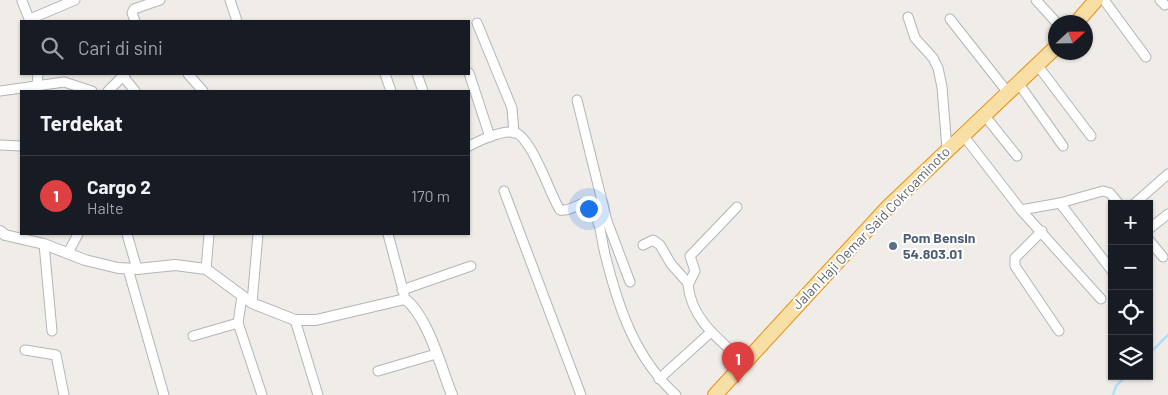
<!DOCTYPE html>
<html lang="id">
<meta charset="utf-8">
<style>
body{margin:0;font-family:Barlow,sans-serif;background:#20242c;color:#f1f3f6}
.controls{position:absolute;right:15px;bottom:15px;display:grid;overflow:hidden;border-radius:0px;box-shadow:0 1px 4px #0004}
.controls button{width:45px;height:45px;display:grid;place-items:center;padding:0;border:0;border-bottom:1px solid #363941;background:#171b24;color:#f1f3f6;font:25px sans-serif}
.compass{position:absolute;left:1048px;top:15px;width:45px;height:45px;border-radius:50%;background:#171b24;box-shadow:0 1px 4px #0004;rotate:68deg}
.you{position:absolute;left:588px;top:208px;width:18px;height:18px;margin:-12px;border:4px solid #fff;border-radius:50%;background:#1a73e8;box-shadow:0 0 0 8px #1a73e833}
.badge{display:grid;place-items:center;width:32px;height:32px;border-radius:50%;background:#de3f41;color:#fff;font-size:16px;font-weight:700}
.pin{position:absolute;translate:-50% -41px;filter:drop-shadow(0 1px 2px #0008)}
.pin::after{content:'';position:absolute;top:26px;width:18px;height:15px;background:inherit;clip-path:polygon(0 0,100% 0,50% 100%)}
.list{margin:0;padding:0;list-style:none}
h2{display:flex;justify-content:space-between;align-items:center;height:65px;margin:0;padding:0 20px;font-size:21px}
h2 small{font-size:16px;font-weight:400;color:#9ea1a6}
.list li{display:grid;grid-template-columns:32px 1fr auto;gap:15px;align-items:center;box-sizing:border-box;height:80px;padding:0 20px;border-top:1px solid #363941}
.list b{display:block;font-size:19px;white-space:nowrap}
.list p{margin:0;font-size:16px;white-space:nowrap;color:#9ea1a6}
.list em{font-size:16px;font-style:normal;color:#9ea1a6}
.icon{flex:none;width:28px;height:28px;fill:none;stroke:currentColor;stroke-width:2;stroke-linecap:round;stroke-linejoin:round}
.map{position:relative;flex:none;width:1168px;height:395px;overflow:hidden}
.search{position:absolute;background:#171b24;box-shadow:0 1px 4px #0004;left:20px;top:20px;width:450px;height:55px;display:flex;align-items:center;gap:12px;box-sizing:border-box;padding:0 18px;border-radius:0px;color:#9ea1a6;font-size:19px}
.panel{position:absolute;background:#171b24;box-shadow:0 1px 4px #0004;left:20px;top:90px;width:450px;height:145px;border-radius:0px}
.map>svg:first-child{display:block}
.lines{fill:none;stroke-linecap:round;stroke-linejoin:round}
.stream{stroke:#aee0fa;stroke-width:2.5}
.minor-casing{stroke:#b2b5b9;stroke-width:11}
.tertiary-casing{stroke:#b2b5b9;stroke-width:12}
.trunk-casing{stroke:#e89010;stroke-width:16}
.minor{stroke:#fff;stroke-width:9}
.tertiary{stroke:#fff;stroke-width:10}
.trunk{stroke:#f8dfa6;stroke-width:14}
.service-dot{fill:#5c6f8a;stroke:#fff;stroke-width:2}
.labels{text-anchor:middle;stroke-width:4;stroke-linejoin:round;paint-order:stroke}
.street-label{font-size:14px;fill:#5f6367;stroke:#fff}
.service-label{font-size:14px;font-weight:bold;fill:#4e5e75;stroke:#fff;text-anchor:start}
</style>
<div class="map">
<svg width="1168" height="395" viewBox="0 0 1168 395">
<rect width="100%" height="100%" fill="#f0ede8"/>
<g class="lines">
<!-- stream -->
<g class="stream">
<path d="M1149 354 1168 335"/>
<path d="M1113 395 1116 386 1126 376"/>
</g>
<defs>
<g id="minor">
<path d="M230 0 237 21"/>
<path d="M1036 0 1056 22"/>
<path d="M1104 0 1146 57"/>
<path d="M1160 0 1165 5"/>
<path d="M22 1 30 21"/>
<path d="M908 17 915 38 933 58 938 68 942 87 947 149"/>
<path d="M30 19 75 0"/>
<path d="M950 19 1009 94"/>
<path d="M135 21 132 13 134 9 160 0"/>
<path d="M477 23 512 108 514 133"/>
<path d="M1038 66 1091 136"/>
<path d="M469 73 490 137"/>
<path d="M188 74 203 91"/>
<path d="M385 74 391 91"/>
<path d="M417 74 423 91"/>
<path d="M123 76 135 91"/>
<path d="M37 84 38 74"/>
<path d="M1019 84 1063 146"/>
<path d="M0 91 64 82 92 91"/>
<path d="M108 91 125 74"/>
<path d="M577 100 607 221 598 223"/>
<path d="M985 116 1017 156"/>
<path d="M963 135 1021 210 1101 299"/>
<path d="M0 145 21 146"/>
<path d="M469 146C481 140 499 131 513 132 531 134 550 195 560 210 571 212 580 201 590 203 600 216 601 238 605 254 618 307 635 358 676 395"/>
<path d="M504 191 581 395"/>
<path d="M1060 203 1112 271"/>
<path d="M1134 204 1168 174"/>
<path d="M737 207 690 256 695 271 688 285C692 321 720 340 745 363"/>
<path d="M1021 210 1060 203 1103 191 1110 193 1119 204"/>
<path d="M607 221 630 282"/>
<path d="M1149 229 1168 214"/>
<path d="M1042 231 1015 258V266L1059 331"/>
<path d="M127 234 137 269"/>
<path d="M388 234 404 294"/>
<path d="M1149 240 1163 257"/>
<path d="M44 244 52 331"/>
<path d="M643 245 653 240 660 245 671 264 688 283"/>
<path d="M68 253 78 234"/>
<path d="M128 269 164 395"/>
<path d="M206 269 209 234"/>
<path d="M402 290 471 266"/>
<path d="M242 296 238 323 262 395"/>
<path d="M252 303 258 234"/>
<path d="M295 320 318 395"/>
<path d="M193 336 238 323"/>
<path d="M25 350 56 355 64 395"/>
<path d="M378 371 436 354"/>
<path d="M659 379 711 332"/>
</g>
<path id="tertiary" d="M0 231 5 235 44 244 85 260 118 268 137 269 175 265 206 269 252 303 295 320H316L405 299C428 316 441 368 452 395"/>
<g id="trunk">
<path d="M1077 22 1096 0"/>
<path d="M715 395 888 207 1056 47"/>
</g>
</defs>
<!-- minor casing -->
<use href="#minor" class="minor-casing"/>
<!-- tertiary casing -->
<use href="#tertiary" class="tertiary-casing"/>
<!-- trunk casing -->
<use href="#trunk" class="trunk-casing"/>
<!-- minor -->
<use href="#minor" class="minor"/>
<!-- tertiary -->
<use href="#tertiary" class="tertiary"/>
<!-- trunk -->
<use href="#trunk" class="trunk"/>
</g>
<!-- markers -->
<circle class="service-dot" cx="893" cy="246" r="5"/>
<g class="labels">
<!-- street labels -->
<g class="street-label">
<text transform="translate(871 228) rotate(-46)" y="5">Jalan Haji Oemar Said Cokroaminoto</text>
</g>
<!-- service labels -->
<g class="service-label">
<text x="903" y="243">Pom Bensin<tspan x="903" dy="16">54.803.01</tspan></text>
</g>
</g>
</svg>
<div class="controls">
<button>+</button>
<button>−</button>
<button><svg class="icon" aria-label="locate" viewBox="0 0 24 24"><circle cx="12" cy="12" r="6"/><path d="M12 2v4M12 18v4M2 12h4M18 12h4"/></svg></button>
<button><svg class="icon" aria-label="layers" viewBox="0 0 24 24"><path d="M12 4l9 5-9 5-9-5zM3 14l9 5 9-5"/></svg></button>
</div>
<svg class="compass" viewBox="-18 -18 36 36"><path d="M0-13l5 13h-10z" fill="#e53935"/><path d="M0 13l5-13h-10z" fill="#9ea1a6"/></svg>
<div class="you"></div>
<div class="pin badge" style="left:738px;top:383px">1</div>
<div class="search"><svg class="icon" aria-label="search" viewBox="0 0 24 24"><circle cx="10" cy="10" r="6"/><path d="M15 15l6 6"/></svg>Cari di sini</div>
<section class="panel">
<h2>Terdekat<small></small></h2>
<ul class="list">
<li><span class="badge">1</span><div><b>Cargo 2</b><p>Halte</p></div><em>170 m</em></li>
</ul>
</section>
</div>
